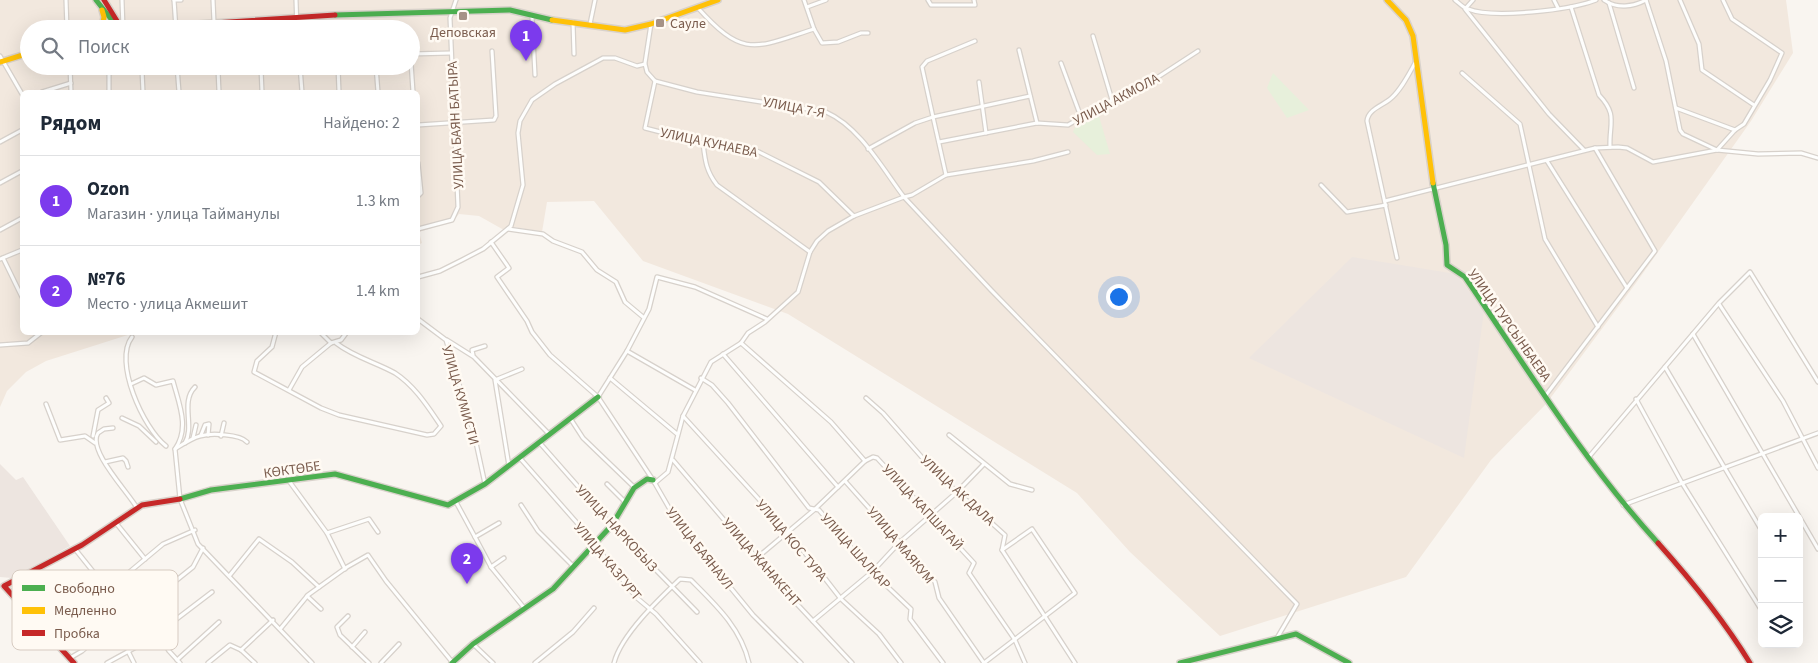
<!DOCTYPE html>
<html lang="ru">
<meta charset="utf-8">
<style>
body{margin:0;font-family:"Source Sans 3",sans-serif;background:#f2f2f3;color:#1f2937}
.controls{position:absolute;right:15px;bottom:15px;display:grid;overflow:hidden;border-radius:8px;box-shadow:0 5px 20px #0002}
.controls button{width:45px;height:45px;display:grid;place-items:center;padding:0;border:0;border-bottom:1px solid #e0e1e3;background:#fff;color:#1f2937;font:25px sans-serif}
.you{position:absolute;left:1118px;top:296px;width:18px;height:18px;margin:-12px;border:4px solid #fff;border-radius:50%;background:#1a73e8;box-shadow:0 0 0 8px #1a73e833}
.badge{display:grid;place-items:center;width:32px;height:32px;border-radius:50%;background:#7c3aed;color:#fff;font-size:16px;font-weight:700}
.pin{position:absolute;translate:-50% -41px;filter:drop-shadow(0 1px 2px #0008)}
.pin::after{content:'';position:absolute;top:26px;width:18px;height:15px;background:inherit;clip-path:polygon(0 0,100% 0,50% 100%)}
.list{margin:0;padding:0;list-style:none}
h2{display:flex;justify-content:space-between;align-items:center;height:65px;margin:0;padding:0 20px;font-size:21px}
h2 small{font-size:16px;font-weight:400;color:#747a83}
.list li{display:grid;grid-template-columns:32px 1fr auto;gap:15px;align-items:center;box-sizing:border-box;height:90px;padding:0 20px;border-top:1px solid #e0e1e3}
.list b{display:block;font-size:19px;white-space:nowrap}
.list p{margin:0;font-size:16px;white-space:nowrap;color:#747a83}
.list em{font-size:16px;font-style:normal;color:#747a83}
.icon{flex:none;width:28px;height:28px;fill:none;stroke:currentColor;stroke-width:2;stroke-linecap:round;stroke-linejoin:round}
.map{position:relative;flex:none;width:1818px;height:663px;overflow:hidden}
.search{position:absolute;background:#fff;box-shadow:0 5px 20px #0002;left:20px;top:20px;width:400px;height:55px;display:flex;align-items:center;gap:12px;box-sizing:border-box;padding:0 18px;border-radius:28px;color:#747a83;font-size:19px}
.panel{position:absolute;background:#fff;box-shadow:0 5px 20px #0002;left:20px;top:90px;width:400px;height:245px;border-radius:8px}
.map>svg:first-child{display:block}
.residential{fill:#f2e8de;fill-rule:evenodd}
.industrial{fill:#ede5e0}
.green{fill:#e7f0db}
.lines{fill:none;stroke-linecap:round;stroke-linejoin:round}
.street-casing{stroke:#d7d1cb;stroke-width:5.5}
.fast-casing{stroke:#d9d2cb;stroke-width:8}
.slow-casing{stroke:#d9d2cb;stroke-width:8}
.jam-casing{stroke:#d9d2cb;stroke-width:8}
.street{stroke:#fefefd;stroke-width:3}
.fast{stroke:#4caf50;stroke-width:5}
.slow{stroke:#ffc107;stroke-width:5}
.jam{stroke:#c62828;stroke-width:5}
.poi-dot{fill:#a69286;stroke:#fffaf3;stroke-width:2}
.labels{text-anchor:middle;stroke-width:5;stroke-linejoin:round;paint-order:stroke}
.poi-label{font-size:14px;fill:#7a5c4d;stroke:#fffaf3;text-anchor:start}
.street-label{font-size:14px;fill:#7a5c4d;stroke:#fffaf3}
.key{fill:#fffaf3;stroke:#d7cbc1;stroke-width:1}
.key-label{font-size:14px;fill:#7a5c4d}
</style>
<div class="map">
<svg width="1818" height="663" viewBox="0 0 1818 663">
<rect width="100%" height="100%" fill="#f9f5f0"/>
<!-- residential -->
<path class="residential" d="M0 0H1786L1793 53 1751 121 1636 283 1546 404 1491 460 1406 577 1220 636 1130 552 1077 493 788 314 643 261 594 201 547 202 542 232 514 227 504 230 479 216 459 214 453 221 419 232 422 243 418 245V92H22V332L162 333H134L46 361 26 372 7 391 0 407ZM29 29H411V66H29Z"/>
<!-- industrial -->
<g class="industrial">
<path d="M1352 257 1456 274 1484 311 1464 458 1249 358Z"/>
<path d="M0 464 16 480 23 477 70 546 12 578 0 577Z"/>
</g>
<!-- green -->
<g class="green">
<path d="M1273 73 1309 110 1287 118 1267 88Z"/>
<path d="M1099 116 1110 154 1097 155 1073 132 1077 123Z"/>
</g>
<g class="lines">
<defs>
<g id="street">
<path d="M66 0 67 29"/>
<path d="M122 0 123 28"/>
<path d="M174 0 176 29"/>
<path d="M174 0H181"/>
<path d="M213 0 214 22"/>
<path d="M296 0 297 29"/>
<path d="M804 0 814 29"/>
<path d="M928 0 931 5H975L974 0"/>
<path d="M1455 0C1459 3 1463 8 1468 9 1493 19 1570 10 1596 0"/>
<path d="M1473 0 1465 9 1549 114 1584 150"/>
<path d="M1554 0 1558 8"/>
<path d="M1604 0C1617 9 1633 7 1646 0"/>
<path d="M1646 0 1666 61 1680 130 1683 134 1717 150 1735 130 1744 124 1770 80 1782 53 1732 19 1723 0"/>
<path d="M1680 0 1699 44 1702 70 1754 105"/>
<path d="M1609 3 1634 88"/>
<path d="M807 7 826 0"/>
<path d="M1571 7 1599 95C1618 115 1609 123 1610 147"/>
<path d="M698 8C744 59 755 48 814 29L822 43 838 42 861 33H868"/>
<path d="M532 17 535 75"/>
<path d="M237 21V29"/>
<path d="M573 22 574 54"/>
<path d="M590 24 595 0"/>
<path d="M1093 36 1112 100"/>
<path d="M1019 50 1037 123"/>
<path d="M411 54 451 53"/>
<path d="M0 56 22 94"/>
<path d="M411 62 413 92"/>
<path d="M645 63 651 24"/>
<path d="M1061 63 1081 117"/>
<path d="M70 66 71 92"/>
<path d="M177 66 179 92"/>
<path d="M300 66 302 92"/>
<path d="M338 66 339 92"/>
<path d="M376 66 378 92"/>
<path d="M125 69 142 70 143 92"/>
<path d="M1462 73 1520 124 1545 239 1598 327"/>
<path d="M655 81 697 92 826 112C860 127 882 168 904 197L854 216"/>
<path d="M979 82 986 133"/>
<path d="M42 92 71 83"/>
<path d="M109 92V73L125 69V66"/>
<path d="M219 92 218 69 258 67 261 68 262 92"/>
<path d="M1676 108 1735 130"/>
<path d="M418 125 494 120 496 116 492 51"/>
<path d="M0 142 22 130"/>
<path d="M939 142 1037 123 1068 125 1112 100 1155 79 1198 51"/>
<path d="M703 143C705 160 706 171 717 185L810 252"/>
<path d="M868 149 915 123 933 117 922 67 927 61 975 41"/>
<path d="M1068 152 1033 161 946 175 912 195 904 197 991 290 1297 604 1277 638"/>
<path d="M1547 161 1627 288"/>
<path d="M418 163 421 193 418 196"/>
<path d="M946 175 933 117 1030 96"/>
<path d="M0 183 22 171"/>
<path d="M1321 185 1347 212 1386 205"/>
<path d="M1385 201 1595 148 1618 147 1627 148 1653 162 1717 150 1758 154 1801 153 1818 158"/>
<path d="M418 229 452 220 458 207 450 18 456 0"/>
<path d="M508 229 543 234 553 241 582 252 597 270 616 282 625 302 643 317"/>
<path d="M0 230 22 218"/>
<path d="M491 242 509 268 497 277 527 321 532 332 550 355 598 397 653 480 672 513 694 543 753 615 801 663"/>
<path d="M3 258 22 297"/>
<path d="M1397 258 1367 121C1368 110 1381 106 1389 100 1400 92 1409 74 1415 63"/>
<path d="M0 259 22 250"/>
<path d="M418 277 440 271 462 260 483 249 511 226 523 185 518 133 520 121 532 100 555 84 603 58H615L637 66 645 64 647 72 655 81 645 128 703 143 746 147 759 152 819 182 854 216 828 231 817 241 810 252 798 292 765 322 748 333 741 343 711 362 683 416 668 472 655 483"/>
<path d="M1719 304 1783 401 1818 468"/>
<path d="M418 319 446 340 475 438 485 484"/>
<path d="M276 332 272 347 257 361 254 372 321 408 339 415 427 435 434 434 441 426C428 407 415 386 395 373 375 362 354 357 336 343"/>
<path d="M320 332 331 343 341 340 347 332"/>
<path d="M1693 334 1818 549"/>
<path d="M132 337C113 361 143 428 166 446"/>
<path d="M447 340 474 357 549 434"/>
<path d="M741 343 831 422 865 461 873 457 877 458 974 563 969 573 1015 640 1025 663"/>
<path d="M0 345 28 343 42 332"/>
<path d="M627 351 649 309 657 277 695 287 767 319"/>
<path d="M723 354 838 487"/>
<path d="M473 355 472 350 485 346"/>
<path d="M1665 367 1762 531"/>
<path d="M610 378 677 434"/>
<path d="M701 378 712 385 728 403 809 508 819 510 872 572 911 609 910 619 943 663"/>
<path d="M131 384 144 378 156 385 173 381C179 404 190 428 175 449L180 499 198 544 312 663"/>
<path d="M289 390 302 367 331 343"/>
<path d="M1546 395 1655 251 1595 148"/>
<path d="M598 397 627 351 695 390"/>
<path d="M866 398 883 413 934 471 1005 535 1002 550 1075 663"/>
<path d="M1636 399 1682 483 1762 611"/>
<path d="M46 404 60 440 85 436 95 443"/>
<path d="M683 416 788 531 841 599 879 634 901 663"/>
<path d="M122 418 139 426 156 442"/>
<path d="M570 418 583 438 635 488"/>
<path d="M113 428 104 429 98 433C87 450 128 492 137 508"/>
<path d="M201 435 205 425 209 424 208 435"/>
<path d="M949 435 1010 484 1032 490"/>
<path d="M93 436 98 410 109 403 106 398"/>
<path d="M221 436 224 423"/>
<path d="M193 438 196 425"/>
<path d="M539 442 612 525 697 612"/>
<path d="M185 443C195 426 180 402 195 387"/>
<path d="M175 449C183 444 192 438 200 436 211 433 240 434 247 442"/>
<path d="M519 457 578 524 637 598 656 614 700 663"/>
<path d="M1588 458 1719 303 1750 272 1818 382"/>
<path d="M673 460 783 589 852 663"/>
<path d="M105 462 123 458 126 461 128 467"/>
<path d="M509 466 495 380 522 369"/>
<path d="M289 481 327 533 345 569"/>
<path d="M845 481 935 582 939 598 984 663"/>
<path d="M607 484 625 502"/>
<path d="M456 502 475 537 499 523"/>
<path d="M521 505 538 531 574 567"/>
<path d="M1623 505 1818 433"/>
<path d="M116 523 145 559"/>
<path d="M327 533 369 519 378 532"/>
<path d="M475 537 491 567 504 558"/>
<path d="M75 549 127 614"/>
<path d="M758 557 814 510 865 461"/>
<path d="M491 567 525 609"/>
<path d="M33 571 93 642"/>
<path d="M230 575 259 539 292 562 319 587"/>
<path d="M109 589 163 544 195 530"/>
<path d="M1799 595V596"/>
<path d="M307 596 321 609"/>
<path d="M348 616 337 627 340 635 369 663"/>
<path d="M813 621 872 572 899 543 957 492 984 464"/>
<path d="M281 628 308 595 347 567 368 555 386 581 453 663"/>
<path d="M158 633 169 651 180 663"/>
<path d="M473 644 493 663"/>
<path d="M352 647 365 632"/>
<path d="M241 650 273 620"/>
<path d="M128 651 134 663"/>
<path d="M70 658 82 651 125 614 138 611 193 567 203 548"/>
<path d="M177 660 219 622"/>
<path d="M107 663 149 640 212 592"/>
<path d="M208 663 230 645 241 650 255 663"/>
<path d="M381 663 399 644"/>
<path d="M535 663 573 632 594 608"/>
<path d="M614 663C621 635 659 599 680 579L691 580C716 605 741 628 749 663"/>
<path d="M984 663 1075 593 1032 529 1002 550"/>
</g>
<g id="fast">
<path d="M96 0 119 29"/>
<path d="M335 15 510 10 552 20"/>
<path d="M1433 183 1446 245 1447 265 1465 277C1526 367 1584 462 1658 543"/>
<path d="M180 499 211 490 335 474 448 505 485 484 598 397"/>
<path d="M452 663 473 644 553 589 612 525 634 488 647 479 653 480"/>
<path d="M1180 663 1296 634 1349 663"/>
</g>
<g id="slow">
<path d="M1387 0 1406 20 1413 36 1433 183"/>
<path d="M102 10 104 17 102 29"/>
<path d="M552 20 625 30 651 24 718 0"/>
<path d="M0 62 29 53"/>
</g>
<g id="jam">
<path d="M104 0 122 29"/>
<path d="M121 29 335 15"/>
<path d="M1658 543C1692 581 1723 619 1750 663"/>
<path d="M74 663 4 586 82 545 142 505 180 499"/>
</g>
</defs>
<!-- street casing -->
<use href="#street" class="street-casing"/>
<!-- fast casing -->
<use href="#fast" class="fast-casing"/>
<!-- slow casing -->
<use href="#slow" class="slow-casing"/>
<!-- jam casing -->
<use href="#jam" class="jam-casing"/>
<!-- street -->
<use href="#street" class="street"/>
<!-- fast -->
<use href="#fast" class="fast"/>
<!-- slow -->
<use href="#slow" class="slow"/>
<!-- jam -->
<use href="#jam" class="jam"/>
</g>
<!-- markers -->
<g class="poi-dot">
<rect x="458" y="11" width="10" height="10" rx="2.5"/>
<rect x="655" y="18" width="10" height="10" rx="2.5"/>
</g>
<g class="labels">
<!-- poi labels -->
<g class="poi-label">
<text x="670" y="28">Сауле</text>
<text x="463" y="37" text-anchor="middle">Деповская</text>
</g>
<!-- street labels -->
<g class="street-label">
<text transform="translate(1116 99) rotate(-28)" y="5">УЛИЦА АКМОЛА</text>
<text transform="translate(794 107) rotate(11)" y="5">УЛИЦА 7-Я</text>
<text transform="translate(455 125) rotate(-93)" y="5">УЛИЦА БАЯН БАТЫРА</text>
<text transform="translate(709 142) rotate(12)" y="5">УЛИЦА КУНАЕВА</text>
<text transform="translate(1510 325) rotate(55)" y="5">УЛИЦА ТУРСЫНБАЕВА</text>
<text transform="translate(461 395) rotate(74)" y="5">УЛИЦА КУМИСТИ</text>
<text transform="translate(292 469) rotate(-8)" y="5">КӨКТӨБЕ</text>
<text transform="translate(958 490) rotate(43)" y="5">УЛИЦА АК ДАЛА</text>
<text transform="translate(923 507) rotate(47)" y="5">УЛИЦА КАПШАГАЙ</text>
<text transform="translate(617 528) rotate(47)" y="5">УЛИЦА НАРКОБЫЗ</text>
<text transform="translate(792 540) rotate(50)" y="5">УЛИЦА КОС ТУРА</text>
<text transform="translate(901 545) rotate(50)" y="5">УЛИЦА МАЯКУМ</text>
<text transform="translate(700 548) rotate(52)" y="5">УЛИЦА БАЯНАУЛ</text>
<text transform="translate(856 551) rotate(48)" y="5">УЛИЦА ШАЛКАР</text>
<text transform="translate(608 561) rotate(50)" y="5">УЛИЦА КАЗГУРТ</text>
<text transform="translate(762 562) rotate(49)" y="5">УЛИЦА ЖАНАКЕНТ</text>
</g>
</g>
<!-- legend -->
<rect x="12" y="570" width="166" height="80" rx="8" class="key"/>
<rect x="22" y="585" width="23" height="6" fill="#4caf50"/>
<rect x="22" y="607" width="23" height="7" fill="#ffc107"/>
<rect x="22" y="630" width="23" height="6" fill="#c62828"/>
<g class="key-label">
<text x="54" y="593">Свободно</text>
<text x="54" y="615">Медленно</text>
<text x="54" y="638">Пробка</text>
</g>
</svg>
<div class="controls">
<button>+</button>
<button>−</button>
<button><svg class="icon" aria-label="layers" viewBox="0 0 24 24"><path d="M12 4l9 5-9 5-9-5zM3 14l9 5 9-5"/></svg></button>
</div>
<div class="you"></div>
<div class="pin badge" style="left:526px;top:61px">1</div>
<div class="pin badge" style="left:467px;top:584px">2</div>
<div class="search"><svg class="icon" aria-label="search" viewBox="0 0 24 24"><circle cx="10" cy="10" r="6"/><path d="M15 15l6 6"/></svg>Поиск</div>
<section class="panel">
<h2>Рядом<small>Найдено: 2</small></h2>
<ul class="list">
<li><span class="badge">1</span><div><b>Ozon</b><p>Магазин · улица Тайманулы</p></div><em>1.3 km</em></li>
<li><span class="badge">2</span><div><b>№76</b><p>Место · улица Акмешит</p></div><em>1.4 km</em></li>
</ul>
</section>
</div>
